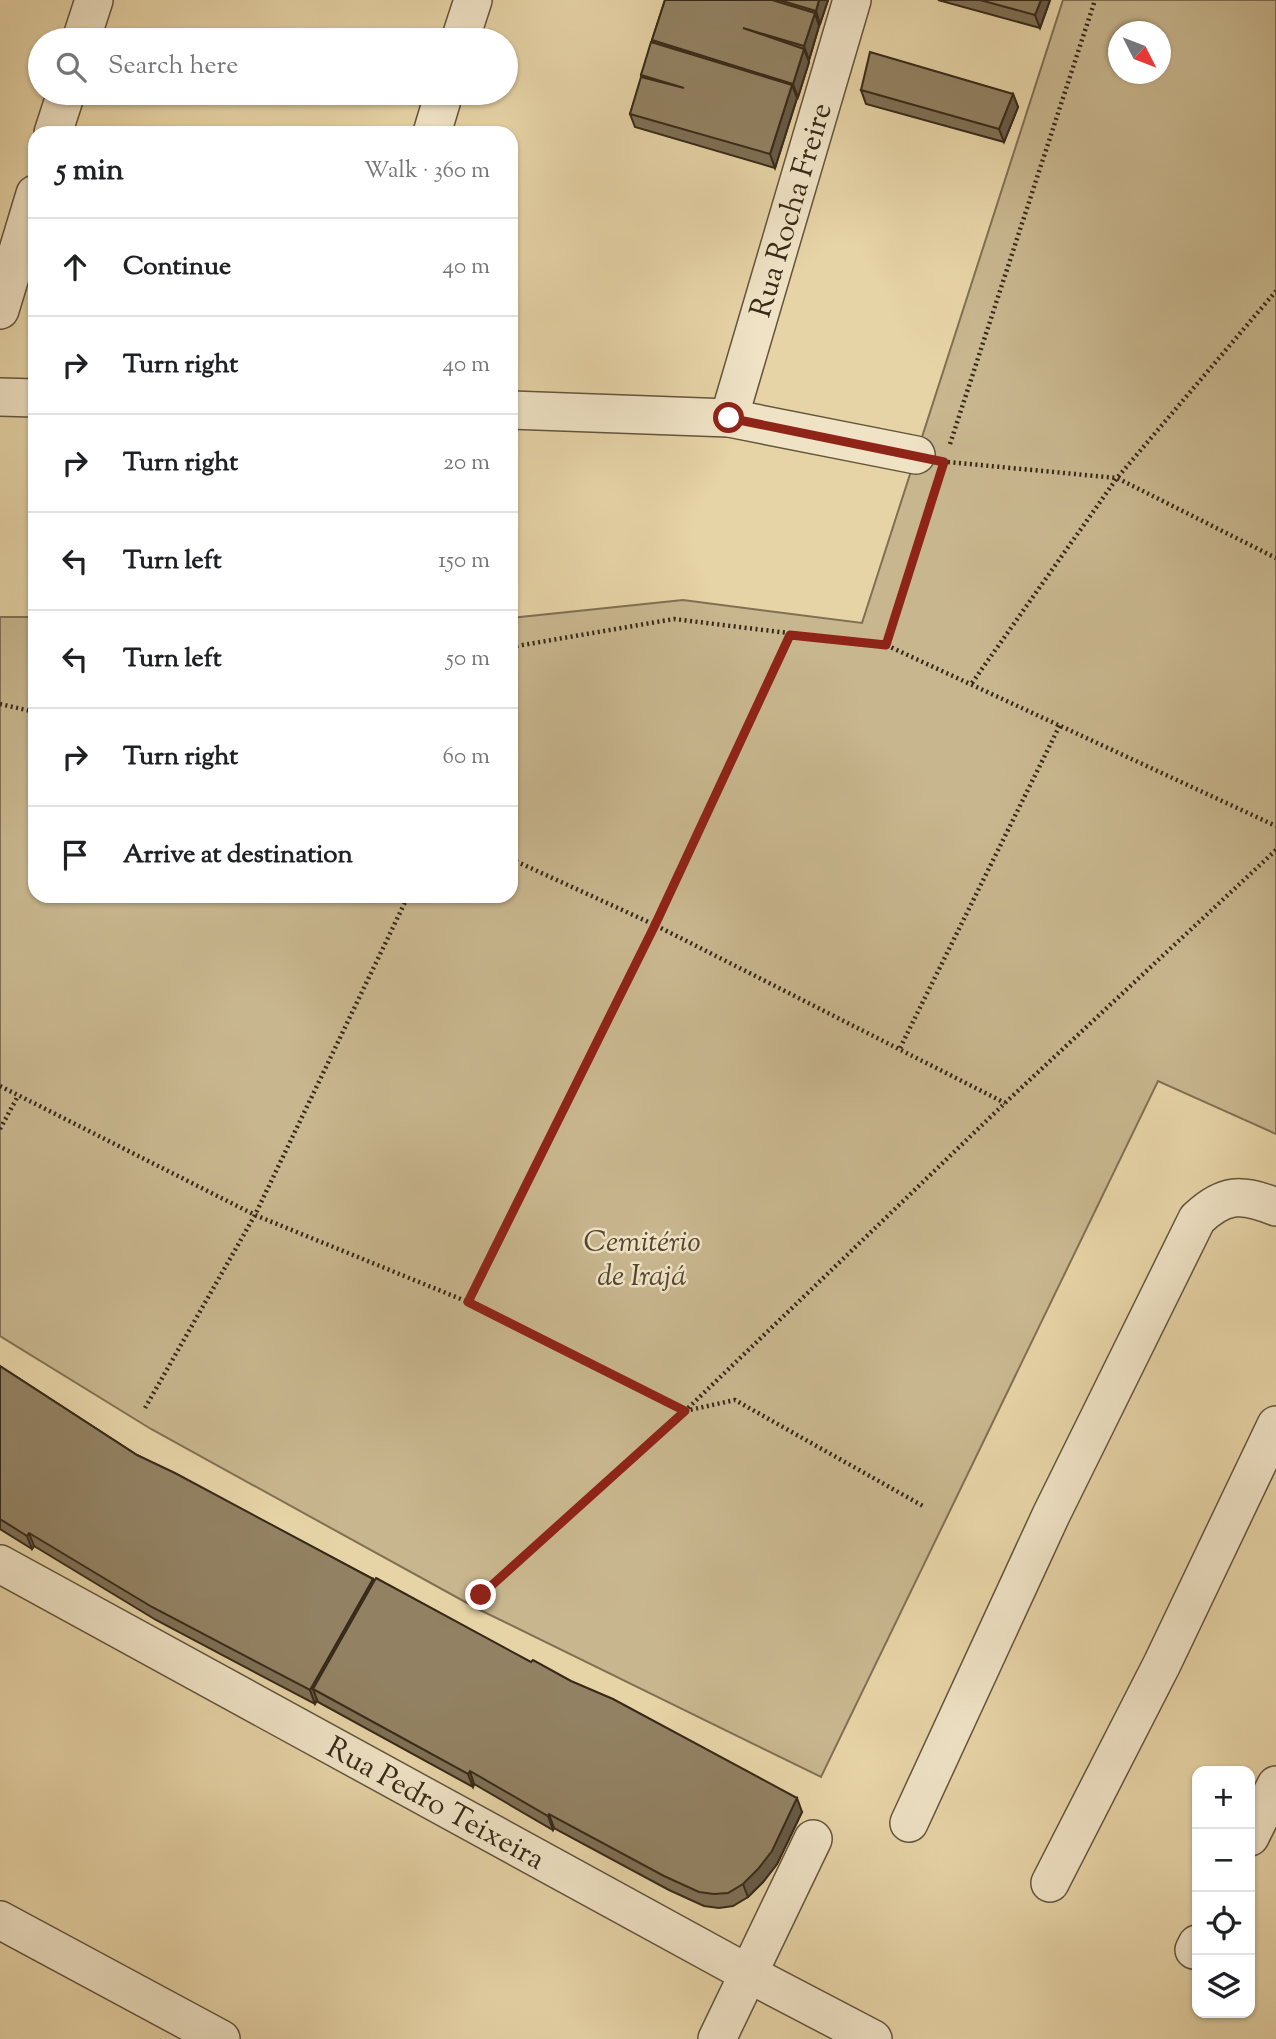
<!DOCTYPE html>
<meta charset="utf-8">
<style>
body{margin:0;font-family:"Sorts Mill Goudy",serif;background:#f2f2f2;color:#202124}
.controls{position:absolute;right:21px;bottom:21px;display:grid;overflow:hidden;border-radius:14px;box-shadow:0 2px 5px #0004}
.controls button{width:63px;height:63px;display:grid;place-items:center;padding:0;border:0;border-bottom:2px solid #e0e0e0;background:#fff;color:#202124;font:35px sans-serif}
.compass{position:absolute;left:1108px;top:21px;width:63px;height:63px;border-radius:50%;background:#fff;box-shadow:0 2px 5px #0004;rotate:132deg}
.stop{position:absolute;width:21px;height:21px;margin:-16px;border:5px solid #8f2418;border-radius:50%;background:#fff}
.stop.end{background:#8f2418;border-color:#fff;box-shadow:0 2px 7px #0008}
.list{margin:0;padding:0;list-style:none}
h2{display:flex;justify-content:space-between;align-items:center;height:91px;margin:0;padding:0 28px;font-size:30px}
h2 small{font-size:23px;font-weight:400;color:#757577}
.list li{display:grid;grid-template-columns:46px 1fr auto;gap:21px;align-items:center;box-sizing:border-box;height:98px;padding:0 28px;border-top:2px solid #e0e0e0}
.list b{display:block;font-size:26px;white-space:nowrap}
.list em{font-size:23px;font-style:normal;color:#757577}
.icon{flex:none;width:38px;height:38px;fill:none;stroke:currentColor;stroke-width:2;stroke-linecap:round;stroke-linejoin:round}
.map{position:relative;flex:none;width:1276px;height:2039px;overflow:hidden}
.search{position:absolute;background:#fff;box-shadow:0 2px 5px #0004;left:28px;top:28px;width:490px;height:77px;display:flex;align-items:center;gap:18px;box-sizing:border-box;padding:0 24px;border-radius:38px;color:#757577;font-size:26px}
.panel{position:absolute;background:#fff;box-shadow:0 2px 5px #0004;left:28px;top:126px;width:490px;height:777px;border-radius:21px}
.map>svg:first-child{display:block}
.green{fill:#c8b68e;stroke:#807053;stroke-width:2;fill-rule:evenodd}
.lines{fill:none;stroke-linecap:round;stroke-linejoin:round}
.minor-casing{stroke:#63543c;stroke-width:40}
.path{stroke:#372918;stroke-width:4.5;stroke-dasharray:2 3.5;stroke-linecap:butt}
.minor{stroke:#efe2c5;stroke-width:37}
.wall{fill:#7e6f54;stroke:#372918;stroke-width:2}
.shaded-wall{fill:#665a45;stroke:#372918;stroke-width:2}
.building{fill:#928162;stroke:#372918;stroke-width:2}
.route{stroke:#8f2418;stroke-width:9}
.labels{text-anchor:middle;stroke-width:5;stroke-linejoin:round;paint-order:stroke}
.street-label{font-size:30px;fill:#372918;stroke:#efe2c5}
.park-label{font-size:30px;font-style:italic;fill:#544530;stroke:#efe2c5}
</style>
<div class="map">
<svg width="1276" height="2039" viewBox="0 0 1276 2039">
<rect width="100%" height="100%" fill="#e6d3a6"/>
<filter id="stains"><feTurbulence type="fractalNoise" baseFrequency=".00286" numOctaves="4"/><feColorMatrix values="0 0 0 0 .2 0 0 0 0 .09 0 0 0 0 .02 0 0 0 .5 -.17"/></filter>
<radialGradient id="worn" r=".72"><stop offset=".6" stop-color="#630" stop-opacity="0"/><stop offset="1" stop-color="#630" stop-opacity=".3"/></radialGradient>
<!-- green -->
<path class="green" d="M1063 0H1276V1134L1158 1081 821 1777 478 1609 151 1429 0 1336V617H35V896H511V618L683 600 862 623ZM1118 32H1160V74H1118Z"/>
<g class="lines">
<defs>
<g id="minor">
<path d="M81 40 94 0"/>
<path d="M460 40 473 0"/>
<path d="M53 133 66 93"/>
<path d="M432 133 444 93"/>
<path d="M0 310 35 194"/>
<path d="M0 397 35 398"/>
<path d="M511 410 729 418 916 455"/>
<path id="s1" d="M729 418 852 0"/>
<path id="s2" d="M0 1564 749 1974 873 2039"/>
<path d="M909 1823 1051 1515 1197 1219C1224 1193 1242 1193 1276 1207"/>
<path d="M1250 1837 1276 1785"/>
<path d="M1050 1883 1162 1664 1276 1425"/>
<path d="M0 1920 221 2039"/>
<path d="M1194 1950 1197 1944"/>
<path d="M717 2039 813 1839"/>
</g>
</defs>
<!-- minor casing -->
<use href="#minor" class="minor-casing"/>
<!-- path -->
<g class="path">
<path d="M950 444 1095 0"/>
<path d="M948 462 1117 478 1276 558"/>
<path d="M886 645 937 482"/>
<path d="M511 647 674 619 886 645 1276 826"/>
<path d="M972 683 1117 478 1276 291"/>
<path d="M0 704 35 712"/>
<path d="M511 859 655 925 1005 1103"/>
<path d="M900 1048 1060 725"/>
<path d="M0 1086 255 1215 468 1302 685 1411 735 1400 923 1506"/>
<path d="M0 1129 18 1096"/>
<path d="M468 1302 655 925 791 635"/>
<path d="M145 1408 255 1215 408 896"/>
<path d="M480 1596 685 1411 1005 1103 1276 850"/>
</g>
<!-- minor -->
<use href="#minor" class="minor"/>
</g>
<!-- wall -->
<g class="wall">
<path d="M665 0H828L820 24H818L819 26 809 60 808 59 809 62 798 97 796 96 797 98 775 168 635 127 630 114 642 77 641 75 653 43 652 40Z"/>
<path d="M938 0H1050L1040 28Z"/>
<path d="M861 90 1013 94 1018 107 1004 142 866 104Z"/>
<path d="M0 1366 137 1455 373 1579 374 1581 802 1812 777 1864 763 1882 748 1897 733 1906 719 1908 704 1906 669 1890 554 1828 553 1830 474 1784 473 1787 318 1702 317 1700 315 1704 156 1620 34 1546 32 1549 0 1529Z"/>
</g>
<!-- shaded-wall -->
<g class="shaded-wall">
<path d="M819 0H828L820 24 816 11Z"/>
<path d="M1041 0H1050L1040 28 1035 15Z"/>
<path d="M815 13 819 26 809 60 804 46Z"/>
<path d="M804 49 809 62 798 97 793 84Z"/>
<path d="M792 85 797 98 775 168 770 154Z"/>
<path d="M1013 94 1018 107 1004 142 999 129Z"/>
<path d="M29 1533 34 1546 32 1549 27 1536Z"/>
<path d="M373 1579 378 1592 313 1689 317 1700 315 1704 310 1690Z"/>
<path d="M470 1771 474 1784 473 1787 468 1774Z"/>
<path d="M797 1798 802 1812 777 1864 763 1882 748 1897 743 1884Z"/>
<path d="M549 1814 554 1828 553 1830 548 1816Z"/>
</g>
<!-- building -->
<g class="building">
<path d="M665 0H772L815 13 804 46 743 28 804 49 793 84 652 40Z"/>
<path d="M779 0H819L816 11Z"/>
<path d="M980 0H1041L1035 15Z"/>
<path d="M651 42 792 85 770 154 630 114 641 77 684 88 641 75Z"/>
<path d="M870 52 1013 94 999 129 861 90Z"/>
<path d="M0 1366 137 1455 175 1473 373 1579 310 1690 152 1607 29 1533 27 1536 0 1519Z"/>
<path d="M376 1578 531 1662 533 1660 571 1681 613 1699 797 1798 772 1851 758 1869 743 1884 728 1893 714 1894 699 1892 664 1876 549 1814 548 1816 470 1771 468 1774 313 1689Z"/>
</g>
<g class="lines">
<!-- route -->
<path class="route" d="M481 1595 685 1411 468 1302 655 925 790 635 886 645 944 462 729 418"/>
</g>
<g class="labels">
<!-- street labels -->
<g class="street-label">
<text dy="10" stroke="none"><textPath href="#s1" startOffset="217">Rua Rocha Freire</textPath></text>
<text dy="10" stroke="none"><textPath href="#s2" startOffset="497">Rua Pedro Teixeira</textPath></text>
</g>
<!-- park labels -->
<g class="park-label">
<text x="642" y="1251">Cemitério<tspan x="642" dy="34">de Irajá</tspan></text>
</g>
</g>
<rect width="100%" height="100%" filter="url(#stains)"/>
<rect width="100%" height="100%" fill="url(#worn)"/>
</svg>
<div class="controls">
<button>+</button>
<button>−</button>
<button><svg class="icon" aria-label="locate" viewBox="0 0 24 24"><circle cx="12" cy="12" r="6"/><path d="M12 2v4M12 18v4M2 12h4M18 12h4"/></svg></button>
<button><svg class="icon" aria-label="layers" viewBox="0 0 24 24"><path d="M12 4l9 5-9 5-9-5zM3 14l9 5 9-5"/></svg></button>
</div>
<svg class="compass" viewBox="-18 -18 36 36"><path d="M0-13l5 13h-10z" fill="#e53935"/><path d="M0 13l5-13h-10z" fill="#757577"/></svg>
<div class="stop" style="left:729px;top:418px"></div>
<div class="stop end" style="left:481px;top:1595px"></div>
<div class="search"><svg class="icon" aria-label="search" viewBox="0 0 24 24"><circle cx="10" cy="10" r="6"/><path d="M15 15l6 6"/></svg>Search here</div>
<section class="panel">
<h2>5 min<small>Walk · 360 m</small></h2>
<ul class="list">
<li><svg class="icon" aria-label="ahead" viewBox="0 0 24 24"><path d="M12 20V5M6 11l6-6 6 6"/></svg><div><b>Continue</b></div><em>40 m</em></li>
<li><svg class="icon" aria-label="right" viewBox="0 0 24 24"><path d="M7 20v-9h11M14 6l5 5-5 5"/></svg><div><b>Turn right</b></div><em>40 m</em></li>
<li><svg class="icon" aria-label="right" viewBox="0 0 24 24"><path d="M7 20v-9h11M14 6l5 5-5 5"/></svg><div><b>Turn right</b></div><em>20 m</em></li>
<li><svg class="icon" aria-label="left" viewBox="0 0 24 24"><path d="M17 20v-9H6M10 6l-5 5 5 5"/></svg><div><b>Turn left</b></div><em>150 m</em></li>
<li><svg class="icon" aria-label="left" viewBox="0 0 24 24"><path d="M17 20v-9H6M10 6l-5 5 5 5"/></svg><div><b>Turn left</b></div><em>50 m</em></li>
<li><svg class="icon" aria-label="right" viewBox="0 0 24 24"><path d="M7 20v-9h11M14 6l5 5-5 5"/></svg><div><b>Turn right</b></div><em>60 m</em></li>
<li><svg class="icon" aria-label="arrive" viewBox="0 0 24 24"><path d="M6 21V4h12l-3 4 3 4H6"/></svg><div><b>Arrive at destination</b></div></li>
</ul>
</section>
</div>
